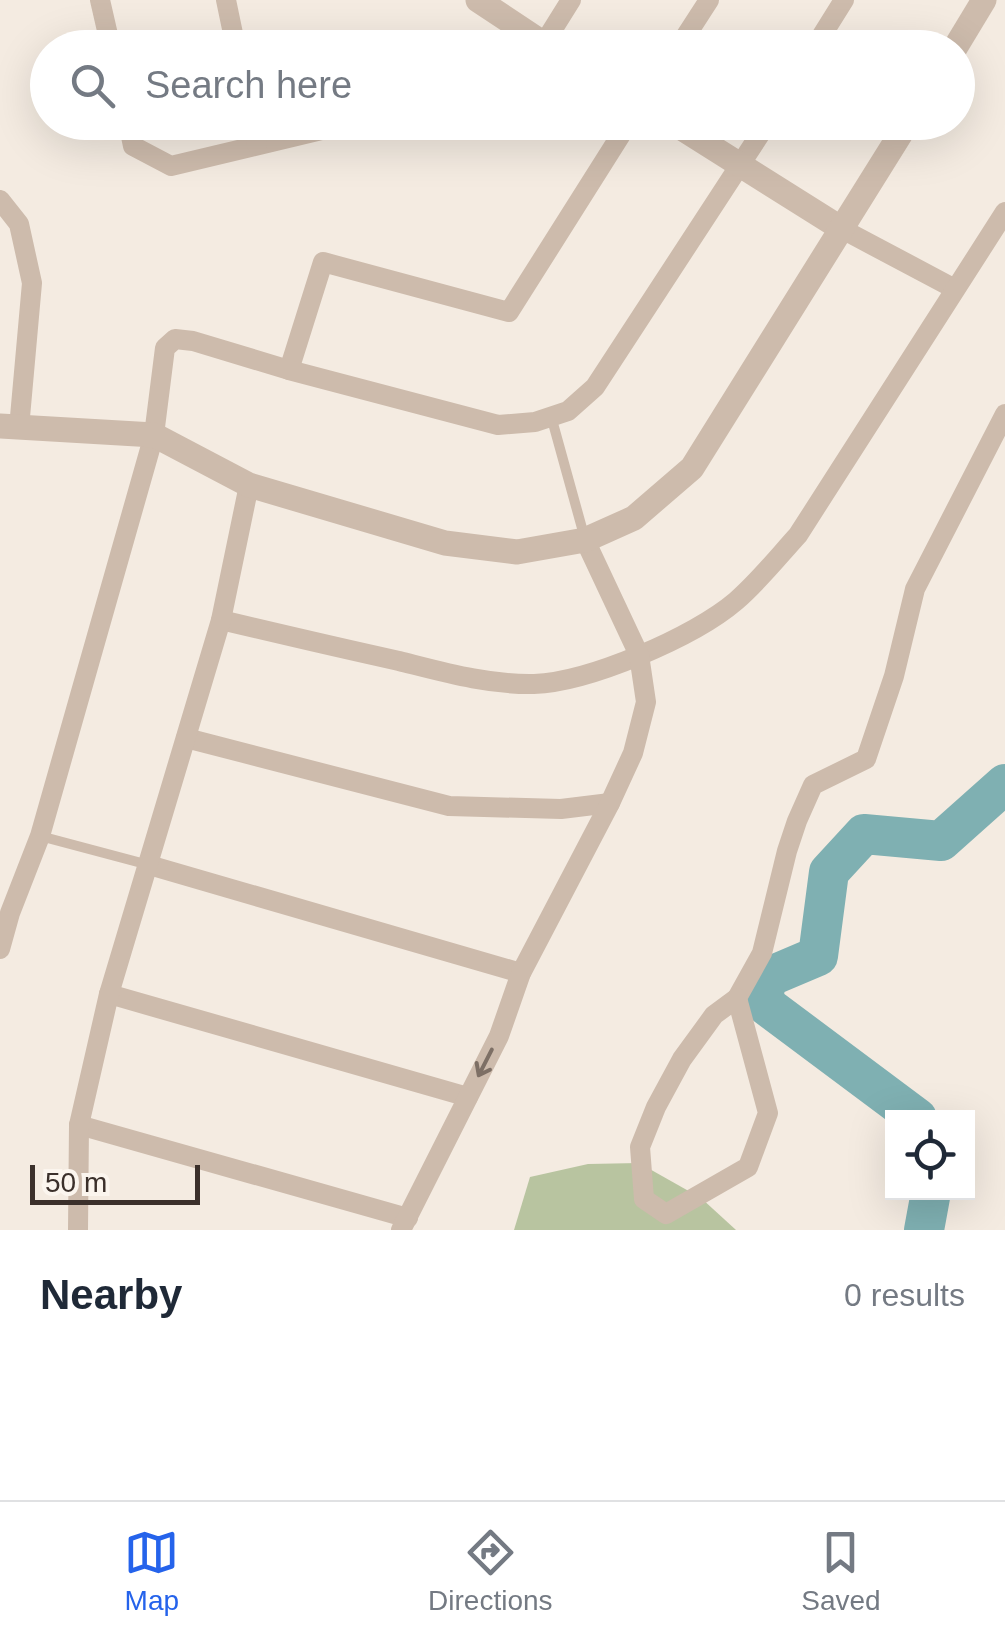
<!DOCTYPE html>
<style>
body{margin:0;font-family:Arial,sans-serif;background:#f2f2f3;color:#1f2937}
.controls{position:absolute;right:30px;bottom:30px;display:grid;overflow:hidden;border-radius:0px;box-shadow:0 10px 40px #0002}
.controls button{width:90px;height:90px;display:grid;place-items:center;padding:0;border:0;border-bottom:2px solid #e0e1e3;background:#fff;color:#1f2937;font:50px sans-serif}
.scale{position:absolute;left:30px;bottom:25px;width:170px;box-sizing:border-box;padding-left:10px;border:5px solid #3b302b;border-top:0;font-size:28px;line-height:35px;white-space:nowrap;color:#3b302b;-webkit-text-stroke:8px #fbf5ee;paint-order:stroke}
.list{margin:0;padding:0;list-style:none}
h2{display:flex;justify-content:space-between;align-items:center;height:130px;margin:0;padding:0 40px;font-size:42px}
h2 small{font-size:32px;font-weight:400;color:#747a83}
.icon{flex:none;width:55px;height:55px;fill:none;stroke:currentColor;stroke-width:2;stroke-linecap:round;stroke-linejoin:round}
.map{position:relative;flex:none;width:1005px;height:1230px;overflow:hidden}
.search{position:absolute;background:#fff;box-shadow:0 10px 40px #0002;left:30px;right:30px;top:30px;height:110px;display:flex;align-items:center;gap:25px;box-sizing:border-box;padding:0 35px;border-radius:55px;color:#747a83;font-size:38px}
.sheet{height:270px;background:#fff}
nav{display:flex;justify-content:space-around;align-items:center;box-sizing:border-box;height:140px;border-top:2px solid #e0e1e3;background:#fff;font-size:28px;color:#747a83}
nav a{display:grid;justify-items:center;gap:5px}
nav .on{color:#2563eb}
.map>svg:first-child{display:block}
.green{fill:#b8c4a0}
.lines{fill:none;stroke-linecap:round;stroke-linejoin:round}
.river{stroke:#7fb0b2;stroke-width:40}
.service{stroke:#cdbbac;stroke-width:10}
.minor{stroke:#cdbbac;stroke-width:20}
.tertiary{stroke:#cdbbac;stroke-width:25}
.oneway{stroke:#7d6f65}
</style>
<div class="map">
<svg width="1005" height="1230" viewBox="0 0 1005 1230">
<rect width="100%" height="100%" fill="#f4ebe1"/>
<!-- green -->
<path class="green" d="M639 1163 701 1198 736 1230H514L530 1177 588 1164Z"/>
<g class="lines">
<!-- river -->
<g class="river">
<path d="M917 1118 763 1003 766 978 818 956 829 872 864 834 941 841 1005 784"/>
<path d="M924 1230 931 1192"/>
</g>
<!-- service -->
<g class="service">
<path d="M551 416 585 539"/>
<path d="M40 836 149 865"/>
</g>
<!-- minor -->
<g class="minor">
<path d="M100 0 111 48"/>
<path d="M226 0 236 48"/>
<path d="M541 48 571 0"/>
<path d="M678 48 709 0"/>
<path d="M814 48 844 0"/>
<path d="M128 122 133 146 171 166 355 122"/>
<path d="M253 122 257 145"/>
<path d="M0 200 19 224 32 283 19 428"/>
<path d="M842 229 955 289"/>
<path d="M289 370 323 262 509 312 629 122"/>
<path d="M221 620C280 634 340 648 399 661 443 672 488 685 534 684 589 682 694 637 736 601 759 581 778 557 798 535L1005 212"/>
<path d="M186 738 449 806 561 809 610 803"/>
<path d="M149 865 521 973"/>
<path d="M0 949 10 913 40 836 154 435 165 348 175 339 193 341 289 370 498 425 535 422 568 411 595 387 768 122"/>
<path d="M109 994 468 1097"/>
<path d="M737 998 762 953 787 851 797 821 813 785 866 759 894 676 915 589 1005 414"/>
<path d="M737 998 768 1113 748 1167 666 1214 644 1199 640 1147 656 1107 682 1059 714 1015Z"/>
<path d="M79 1125 408 1218"/>
<path d="M78 1230 79 1125 109 994 221 620 249 485"/>
<path d="M401 1230 499 1036 521 973 610 803 633 753 646 702 639 655 585 540"/>
</g>
<!-- tertiary -->
<g class="tertiary">
<path d="M478 0 550 48"/>
<path d="M955 48 984 0"/>
<path d="M672 122 842 229"/>
<path d="M0 426 154 435 249 485 445 543 517 552 585 540 634 518 692 468 908 122"/>
</g>
</g>
<!-- one-way arrows -->
<defs><path id="oneway-shaft" d="M-6 0H5M1.5-3L5.5 0L1.5 3" fill="none" stroke-width="1.6" stroke-linecap="round" stroke-linejoin="round" transform="scale(2.5)"/></defs>
<use class="oneway" href="#oneway-shaft" transform="translate(485 1063) rotate(117)"/>
</svg>
<div class="controls">
<button><svg class="icon" aria-label="locate" viewBox="0 0 24 24"><circle cx="12" cy="12" r="6"/><path d="M12 2v4M12 18v4M2 12h4M18 12h4"/></svg></button>
</div>
<div class="scale">50 m</div>
<div class="search"><svg class="icon" aria-label="search" viewBox="0 0 24 24"><circle cx="10" cy="10" r="6"/><path d="M15 15l6 6"/></svg>Search here</div>
</div>
<section class="sheet">
<h2>Nearby<small>0 results</small></h2>
<ul class="list">
</ul>
</section>
<nav>
<a class="on"><svg class="icon" aria-label="map" viewBox="0 0 24 24"><path d="M3 6l6-2 6 2 6-2v14l-6 2-6-2-6 2zM9 4v14M15 6v14"/></svg>Map</a>
<a><svg class="icon" aria-label="directions" viewBox="0 0 24 24"><path d="M12 3l9 9-9 9-9-9zM9 14v-3h6M13 9l2 2-2 2"/></svg>Directions</a>
<a><svg class="icon" aria-label="saved" viewBox="0 0 24 24"><path d="M7 4h10v16l-5-4-5 4z"/></svg>Saved</a>
</nav>
